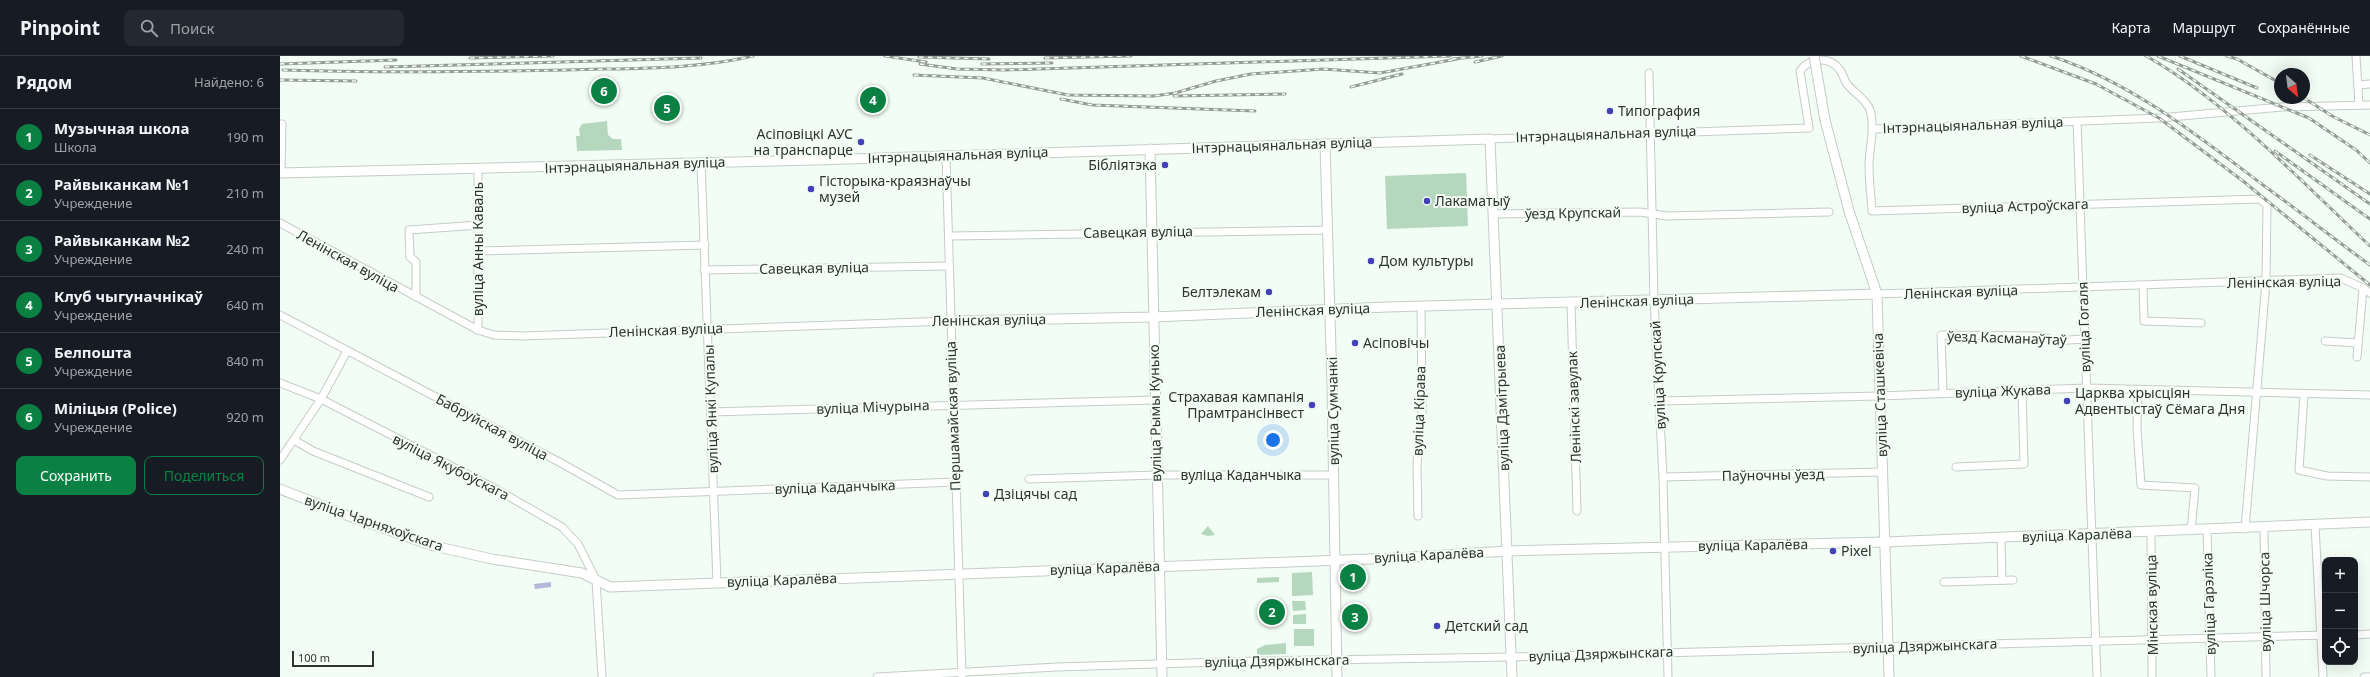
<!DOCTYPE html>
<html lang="ru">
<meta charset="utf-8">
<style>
body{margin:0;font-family:"Noto Sans",sans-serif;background:#242831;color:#f1f3f6}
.controls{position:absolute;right:12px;bottom:12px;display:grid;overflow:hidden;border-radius:8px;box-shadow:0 4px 16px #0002}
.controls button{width:36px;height:36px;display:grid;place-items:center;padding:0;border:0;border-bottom:1px solid #363941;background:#171b24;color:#f1f3f6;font:20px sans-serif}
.compass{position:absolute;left:1994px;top:12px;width:36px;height:36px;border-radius:50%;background:#171b24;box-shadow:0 4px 16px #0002;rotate:152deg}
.scale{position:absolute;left:12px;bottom:10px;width:82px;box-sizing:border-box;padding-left:4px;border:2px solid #303431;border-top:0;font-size:11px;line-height:14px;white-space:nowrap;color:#303431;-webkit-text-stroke:3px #f2fdf5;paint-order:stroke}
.you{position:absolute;left:993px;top:384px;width:14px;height:14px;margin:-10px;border:3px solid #fff;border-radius:50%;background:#1a73e8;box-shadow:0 0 0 6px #1a73e833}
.badge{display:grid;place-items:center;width:26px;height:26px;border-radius:50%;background:#0b8043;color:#fff;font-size:13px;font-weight:700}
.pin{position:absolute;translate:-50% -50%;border:2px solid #fff;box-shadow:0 1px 4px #0006}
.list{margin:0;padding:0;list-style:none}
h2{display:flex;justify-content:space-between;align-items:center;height:52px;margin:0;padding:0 16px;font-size:17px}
h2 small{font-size:13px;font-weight:400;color:#9ea1a6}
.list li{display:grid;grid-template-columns:26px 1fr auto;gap:12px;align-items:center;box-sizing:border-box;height:56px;padding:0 16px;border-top:1px solid #363941}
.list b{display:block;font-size:15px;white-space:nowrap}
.list p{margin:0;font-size:13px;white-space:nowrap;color:#9ea1a6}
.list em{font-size:13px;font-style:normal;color:#9ea1a6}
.actions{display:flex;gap:8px;padding:12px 16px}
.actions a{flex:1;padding:9px 0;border:1px solid #0b8043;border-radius:8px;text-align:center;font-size:14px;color:#0b8043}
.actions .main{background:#0b8043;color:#fff}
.icon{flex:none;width:22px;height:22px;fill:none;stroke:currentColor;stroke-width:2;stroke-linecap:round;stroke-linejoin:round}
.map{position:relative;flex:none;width:2090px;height:621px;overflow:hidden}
header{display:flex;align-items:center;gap:24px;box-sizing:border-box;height:56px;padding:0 20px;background:#171b24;border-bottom:1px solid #363941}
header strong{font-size:19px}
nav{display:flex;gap:22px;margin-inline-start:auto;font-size:14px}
.search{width:280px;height:36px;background:#242831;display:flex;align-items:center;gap:10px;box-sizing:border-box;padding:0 14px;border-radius:8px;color:#9ea1a6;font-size:15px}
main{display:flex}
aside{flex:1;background:#171b24}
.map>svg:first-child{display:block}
.green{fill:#b4d7bd}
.water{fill:#b3b9dd}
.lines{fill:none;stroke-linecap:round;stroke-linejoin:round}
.street-casing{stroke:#c3cdc5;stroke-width:9}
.secondary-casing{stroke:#c3cdc5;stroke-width:11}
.street{stroke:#fff;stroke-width:7}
.secondary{stroke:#fff;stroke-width:9}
.rail-casing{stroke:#949c96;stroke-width:3}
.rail{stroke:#f2fdf5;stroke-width:1.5;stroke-dasharray:4.5;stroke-linecap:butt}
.secondary-bridge-casing{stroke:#c3cdc5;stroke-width:11;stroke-linecap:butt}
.secondary-bridge{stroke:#fff;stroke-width:9}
.poi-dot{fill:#4341b6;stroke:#f2fdf5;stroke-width:1.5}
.labels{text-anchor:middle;stroke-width:4;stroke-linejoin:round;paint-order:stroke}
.poi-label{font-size:14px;fill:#303431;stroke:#f2fdf5;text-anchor:start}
.street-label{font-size:14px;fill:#303431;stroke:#f2fdf5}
</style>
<header>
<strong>Pinpoint</strong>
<div class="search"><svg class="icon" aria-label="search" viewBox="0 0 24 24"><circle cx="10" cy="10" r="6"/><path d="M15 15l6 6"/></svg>Поиск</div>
<nav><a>Карта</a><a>Маршрут</a><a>Сохранённые</a></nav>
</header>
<main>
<aside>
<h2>Рядом<small>Найдено: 6</small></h2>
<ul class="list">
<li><span class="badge">1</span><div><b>Музычная школа</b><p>Школа</p></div><em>190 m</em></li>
<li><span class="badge">2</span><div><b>Райвыканкам №1</b><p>Учреждение</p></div><em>210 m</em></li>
<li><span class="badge">3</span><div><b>Райвыканкам №2</b><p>Учреждение</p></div><em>240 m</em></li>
<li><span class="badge">4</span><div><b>Клуб чыгуначнікаў</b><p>Учреждение</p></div><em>640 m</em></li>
<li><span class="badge">5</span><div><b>Белпошта</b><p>Учреждение</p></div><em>840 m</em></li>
<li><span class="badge">6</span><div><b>Міліцыя (Police)</b><p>Учреждение</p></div><em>920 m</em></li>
</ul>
<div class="actions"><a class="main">Сохранить</a><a>Поделиться</a></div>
</aside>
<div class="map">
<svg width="2090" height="621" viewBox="0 0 2090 621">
<rect width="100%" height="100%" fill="#f2fdf5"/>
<!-- green -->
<g class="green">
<path d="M327 65 328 79 333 83H341L342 94 297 95 296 80H300L299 73 302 68Z"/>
<path d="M1186 117 1188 170 1107 173 1105 120Z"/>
<path d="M928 470 935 479 928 480 921 478Z"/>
<path d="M1032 516 1033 539 1012 540V517Z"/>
<path d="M999 521V526L977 527V522Z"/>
<path d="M1012 545H1025L1026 554 1013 555Z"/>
<path d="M1026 558V568H1013V559Z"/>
<rect x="1014" y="573" width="20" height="17"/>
<path d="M1006 587V598L977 599V593L985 589Z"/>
</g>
<!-- water -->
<path class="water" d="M271 526V531L255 533 254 528Z"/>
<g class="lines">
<defs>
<g id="street">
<path d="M2076 0 2079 49"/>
<path d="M1369 17 1374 244 1383 421 1388 621"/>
<path d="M2078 29 2090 28"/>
<path d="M1797 65 1817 621"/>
<path d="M0 68H2L1 117"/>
<path d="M1593 73 1879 62 2002 51 2090 49"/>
<path d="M1210 83 1529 72 1520 15C1530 1 1550 0 1560 14 1563 18 1564 24 1567 28 1574 37 1589 45 1591 58 1595 76 1589 92 1589 109 1589 125 1591 140 1592 155L1980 143 1987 149 1986 226 1965 473"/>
<path d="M666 99C670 273 678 447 682 621"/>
<path d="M421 107 437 527"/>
<path d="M198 113V274"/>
<path d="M1214 158 1360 156 1387 160 1549 156"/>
<path d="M0 167 198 274 214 279 243 280 669 265"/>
<path d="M669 180 1048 174"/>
<path d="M199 195 425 189"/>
<path d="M424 214 668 210"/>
<path d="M1863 230 1864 265 1921 267"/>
<path d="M1597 238 2061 222 2083 232 2090 237"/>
<path d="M136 241V206L130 201 129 174 199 169"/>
<path d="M1291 247 1297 455"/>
<path d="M0 259 281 407 338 439 676 426"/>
<path d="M2045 285 2078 287"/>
<path d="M2077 301 2083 232"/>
<path d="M0 327 41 343 214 432 282 471 298 488 316 524 322 621"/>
<path d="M1858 334 1857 373 1861 429 1915 432 1911 475"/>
<path d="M1663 338 1661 279 1763 280 1774 285 1804 283"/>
<path d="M2024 338 2019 414 2047 420 2090 421"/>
<path d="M1379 345 1600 340 1806 332 2090 339"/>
<path d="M431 356 875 344"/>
<path d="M14 384 33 395 149 441"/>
<path d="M0 404 41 343 67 295"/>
<path d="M1676 411 1744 408 1742 335"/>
<path d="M1383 421 1602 416"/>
<path d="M749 423 877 419H1054"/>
<path d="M1138 460 1137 408 1142 354 1141 250"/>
<path d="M2035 469 2043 621"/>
<path d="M1984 472 1986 621"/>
<path d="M1927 474 1931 621"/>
<path d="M1871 476 1872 621"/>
<path d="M1721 482 1722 524"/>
<path d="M1664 526 1733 524"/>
<path d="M2075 579 2090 578"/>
<path d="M597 621 777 611 975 605 1232 601 2045 579"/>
<path d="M2084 621H2090"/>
</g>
<g id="secondary">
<path d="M1545 64 1569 155 1597 238 1609 621"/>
<path d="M1045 88 1052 329 1057 621"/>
<path d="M870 93 882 621"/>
<path d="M0 117 536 104 1210 83 1232 621"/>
<path d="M669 265 873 261 1107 251 1597 238"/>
<path d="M0 433 66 459 154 490 212 503 302 517 330 531 1116 502 1228 495 1605 486 2090 466"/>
</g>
</defs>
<!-- street casing -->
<use href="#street" class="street-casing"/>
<!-- secondary casing -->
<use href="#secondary" class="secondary-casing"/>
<!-- street -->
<use href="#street" class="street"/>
<!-- secondary -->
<use href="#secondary" class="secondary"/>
<defs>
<g id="rail">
<path d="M605 0 646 6"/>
<path d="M1741 0 1816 28 1879 62 1963 125 2090 229"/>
<path d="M1771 0C1851 26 1917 79 1983 129 2019 155 2054 183 2090 209"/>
<path d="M1866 0C1946 45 2023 127 2090 190"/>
<path d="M1878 0 2029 62 2076 94 2090 107"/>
<path d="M1900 0 1977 32"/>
<path d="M1947 0 1957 3 2000 27"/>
<path d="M639 1 709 3"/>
<path d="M190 2 273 0"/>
<path d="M765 2 851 0"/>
<path d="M1172 3 1202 0"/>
<path d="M1195 6 1222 0"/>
<path d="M0 8 116 4"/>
<path d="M640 8 677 13 725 14 1170 0"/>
<path d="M702 8 772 7"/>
<path d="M105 11 421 2"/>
<path d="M1898 13 2090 148"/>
<path d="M3 14C98 17 192 16 287 14 349 12 413 14 473 0"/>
<path d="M634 19 703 22 788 39 874 40 895 37 936 25 971 18 1043 13 1100 17 1177 3"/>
<path d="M0 24 76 25"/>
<path d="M1071 31 1122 18"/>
<path d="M894 40 1005 38"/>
<path d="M2024 42 2052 60 2090 79"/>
<path d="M781 43 812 49 975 55"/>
<path d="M1995 95 2090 163"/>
<path d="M2030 99 2090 138"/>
</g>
</defs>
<!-- rail casing -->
<use href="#rail" class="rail-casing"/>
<!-- rail -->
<use href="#rail" class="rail"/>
<defs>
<path id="secondary-bridge" d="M1534 0 1545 64"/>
</defs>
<!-- secondary-bridge casing -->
<use href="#secondary-bridge" class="secondary-bridge-casing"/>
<!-- secondary-bridge -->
<use href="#secondary-bridge" class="secondary-bridge"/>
</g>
<!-- markers -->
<g class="poi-dot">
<circle cx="1330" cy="55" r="4"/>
<circle cx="581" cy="86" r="4"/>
<circle cx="885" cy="109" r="4"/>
<circle cx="531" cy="133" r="4"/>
<circle cx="1147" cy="145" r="4"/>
<circle cx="1091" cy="205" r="4"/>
<circle cx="989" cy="236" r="4"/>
<circle cx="1075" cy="287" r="4"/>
<circle cx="1787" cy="345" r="4"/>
<circle cx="1032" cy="349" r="4"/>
<circle cx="706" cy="438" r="4"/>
<circle cx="1553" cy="495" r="4"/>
<circle cx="1157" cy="570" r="4"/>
</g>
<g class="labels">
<!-- poi labels -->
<g class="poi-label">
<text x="1338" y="60">Типография</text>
<text x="573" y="83" text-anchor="end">Асіповіцкі АУС<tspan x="573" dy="16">на транспарце</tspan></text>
<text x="877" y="114" text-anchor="end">Бібліятэка</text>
<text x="539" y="130">Гісторыка-краязнаўчы<tspan x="539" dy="16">музей</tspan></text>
<text x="1155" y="150">Лакаматыў</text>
<text x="1099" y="210">Дом культуры</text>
<text x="981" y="241" text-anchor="end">Белтэлекам</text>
<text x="1083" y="292">Асіповічы</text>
<text x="1795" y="342">Царква хрысціян<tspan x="1795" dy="16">Адвентыстаў Сёмага Дня</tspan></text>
<text x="1024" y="346" text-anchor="end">Страхавая кампанія<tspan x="1024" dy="16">Прамтрансінвест</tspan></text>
<text x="714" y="443">Дзіцячы сад</text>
<text x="1561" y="500">Pixel</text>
<text x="1165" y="575">Детский сад</text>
</g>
<!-- street labels -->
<g class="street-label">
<text transform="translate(1693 69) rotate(-2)" y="5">Інтэрнацыянальная вуліца</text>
<text transform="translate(1326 78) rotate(-2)" y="5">Інтэрнацыянальная вуліца</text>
<text transform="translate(1002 89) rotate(-2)" y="5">Інтэрнацыянальная вуліца</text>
<text transform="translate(678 99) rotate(-2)" y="5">Інтэрнацыянальная вуліца</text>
<text transform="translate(355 109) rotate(-2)" y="5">Інтэрнацыянальная вуліца</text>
<text transform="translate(1745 150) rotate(-2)" y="5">вуліца Астроўскага</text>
<text transform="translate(1293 157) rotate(-1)" y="5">ўезд Крупскай</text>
<text transform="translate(858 176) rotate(-1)" y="5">Савецкая вуліца</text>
<text transform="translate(198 193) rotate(-90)" y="5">вуліца Анны Каваль</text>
<text transform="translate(68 205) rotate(29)" y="5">Ленінская вуліца</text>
<text transform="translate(534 212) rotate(-1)" y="5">Савецкая вуліца</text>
<text transform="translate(2004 226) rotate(-1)" y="5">Ленінская вуліца</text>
<text transform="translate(1681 236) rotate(-2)" y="5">Ленінская вуліца</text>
<text transform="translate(1357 245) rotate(-2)" y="5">Ленінская вуліца</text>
<text transform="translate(1033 254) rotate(-2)" y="5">Ленінская вуліца</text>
<text transform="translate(709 264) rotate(-1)" y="5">Ленінская вуліца</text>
<text transform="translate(1804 271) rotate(-92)" y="5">вуліца Гогаля</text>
<text transform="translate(386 274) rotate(-2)" y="5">Ленінская вуліца</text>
<text transform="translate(1727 282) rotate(2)" y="5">ўезд Касманаўтаў</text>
<text transform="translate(1378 319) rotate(-93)" y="5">вуліца Крупскай</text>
<text transform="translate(1723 335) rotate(-2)" y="5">вуліца Жукава</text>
<text transform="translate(1600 339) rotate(-92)" y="5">вуліца Сташкевіча</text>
<text transform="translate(593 351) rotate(-2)" y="5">вуліца Мічурына</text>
<text transform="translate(1294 351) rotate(-92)" y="5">Ленінскі завулак</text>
<text transform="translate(1222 352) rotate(-92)" y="5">вуліца Дзмітрыева</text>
<text transform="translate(431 353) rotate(-92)" y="5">вуліца Янкі Купалы</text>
<text transform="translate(1053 355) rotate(-91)" y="5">вуліца Сумчанкі</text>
<text transform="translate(1139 355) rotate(-88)" y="5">вуліца Кірава</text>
<text transform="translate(875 357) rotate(-91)" y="5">вуліца Рымы Кунько</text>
<text transform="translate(673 360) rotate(-92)" y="5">Першамайская вуліца</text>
<text transform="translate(212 371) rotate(28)" y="5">Бабруйская вуліца</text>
<text transform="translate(171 411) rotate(27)" y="5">вуліца Якубоўскага</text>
<text x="961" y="424">вуліца Каданчыка</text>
<text transform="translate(1493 419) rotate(-1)" y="5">Паўночны ўезд</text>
<text transform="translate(555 431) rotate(-2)" y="5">вуліца Каданчыка</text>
<text transform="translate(94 467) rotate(19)" y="5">вуліца Чарняхоўскага</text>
<text transform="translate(1797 479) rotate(-2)" y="5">вуліца Каралёва</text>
<text transform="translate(1473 489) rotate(-1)" y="5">вуліца Каралёва</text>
<text transform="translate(1149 499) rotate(-3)" y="5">вуліца Каралёва</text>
<text transform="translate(825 512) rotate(-2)" y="5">вуліца Каралёва</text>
<text transform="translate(502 524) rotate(-2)" y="5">вуліца Каралёва</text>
<text transform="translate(1985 546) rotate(-91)" y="5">вуліца Шчорса</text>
<text transform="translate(1929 548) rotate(-92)" y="5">вуліца Гарэліка</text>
<text transform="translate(1872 549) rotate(-91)" y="5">Мінская вуліца</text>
<text transform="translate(1645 590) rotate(-2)" y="5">вуліца Дзяржынскага</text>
<text transform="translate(1321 598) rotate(-2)" y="5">вуліца Дзяржынскага</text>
<text transform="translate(997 605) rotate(-1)" y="5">вуліца Дзяржынскага</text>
</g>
</g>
</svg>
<div class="controls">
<button>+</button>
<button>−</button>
<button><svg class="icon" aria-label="locate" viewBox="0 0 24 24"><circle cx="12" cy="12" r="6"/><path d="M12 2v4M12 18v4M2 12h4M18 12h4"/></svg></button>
</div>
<svg class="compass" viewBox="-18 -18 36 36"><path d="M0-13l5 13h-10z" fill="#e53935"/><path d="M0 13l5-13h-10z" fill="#9ea1a6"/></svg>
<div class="scale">100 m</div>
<div class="you"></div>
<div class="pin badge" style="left:1073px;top:521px">1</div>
<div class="pin badge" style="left:992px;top:556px">2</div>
<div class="pin badge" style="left:1075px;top:561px">3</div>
<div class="pin badge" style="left:593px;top:44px">4</div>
<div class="pin badge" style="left:387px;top:52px">5</div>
<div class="pin badge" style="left:324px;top:35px">6</div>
</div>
</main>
